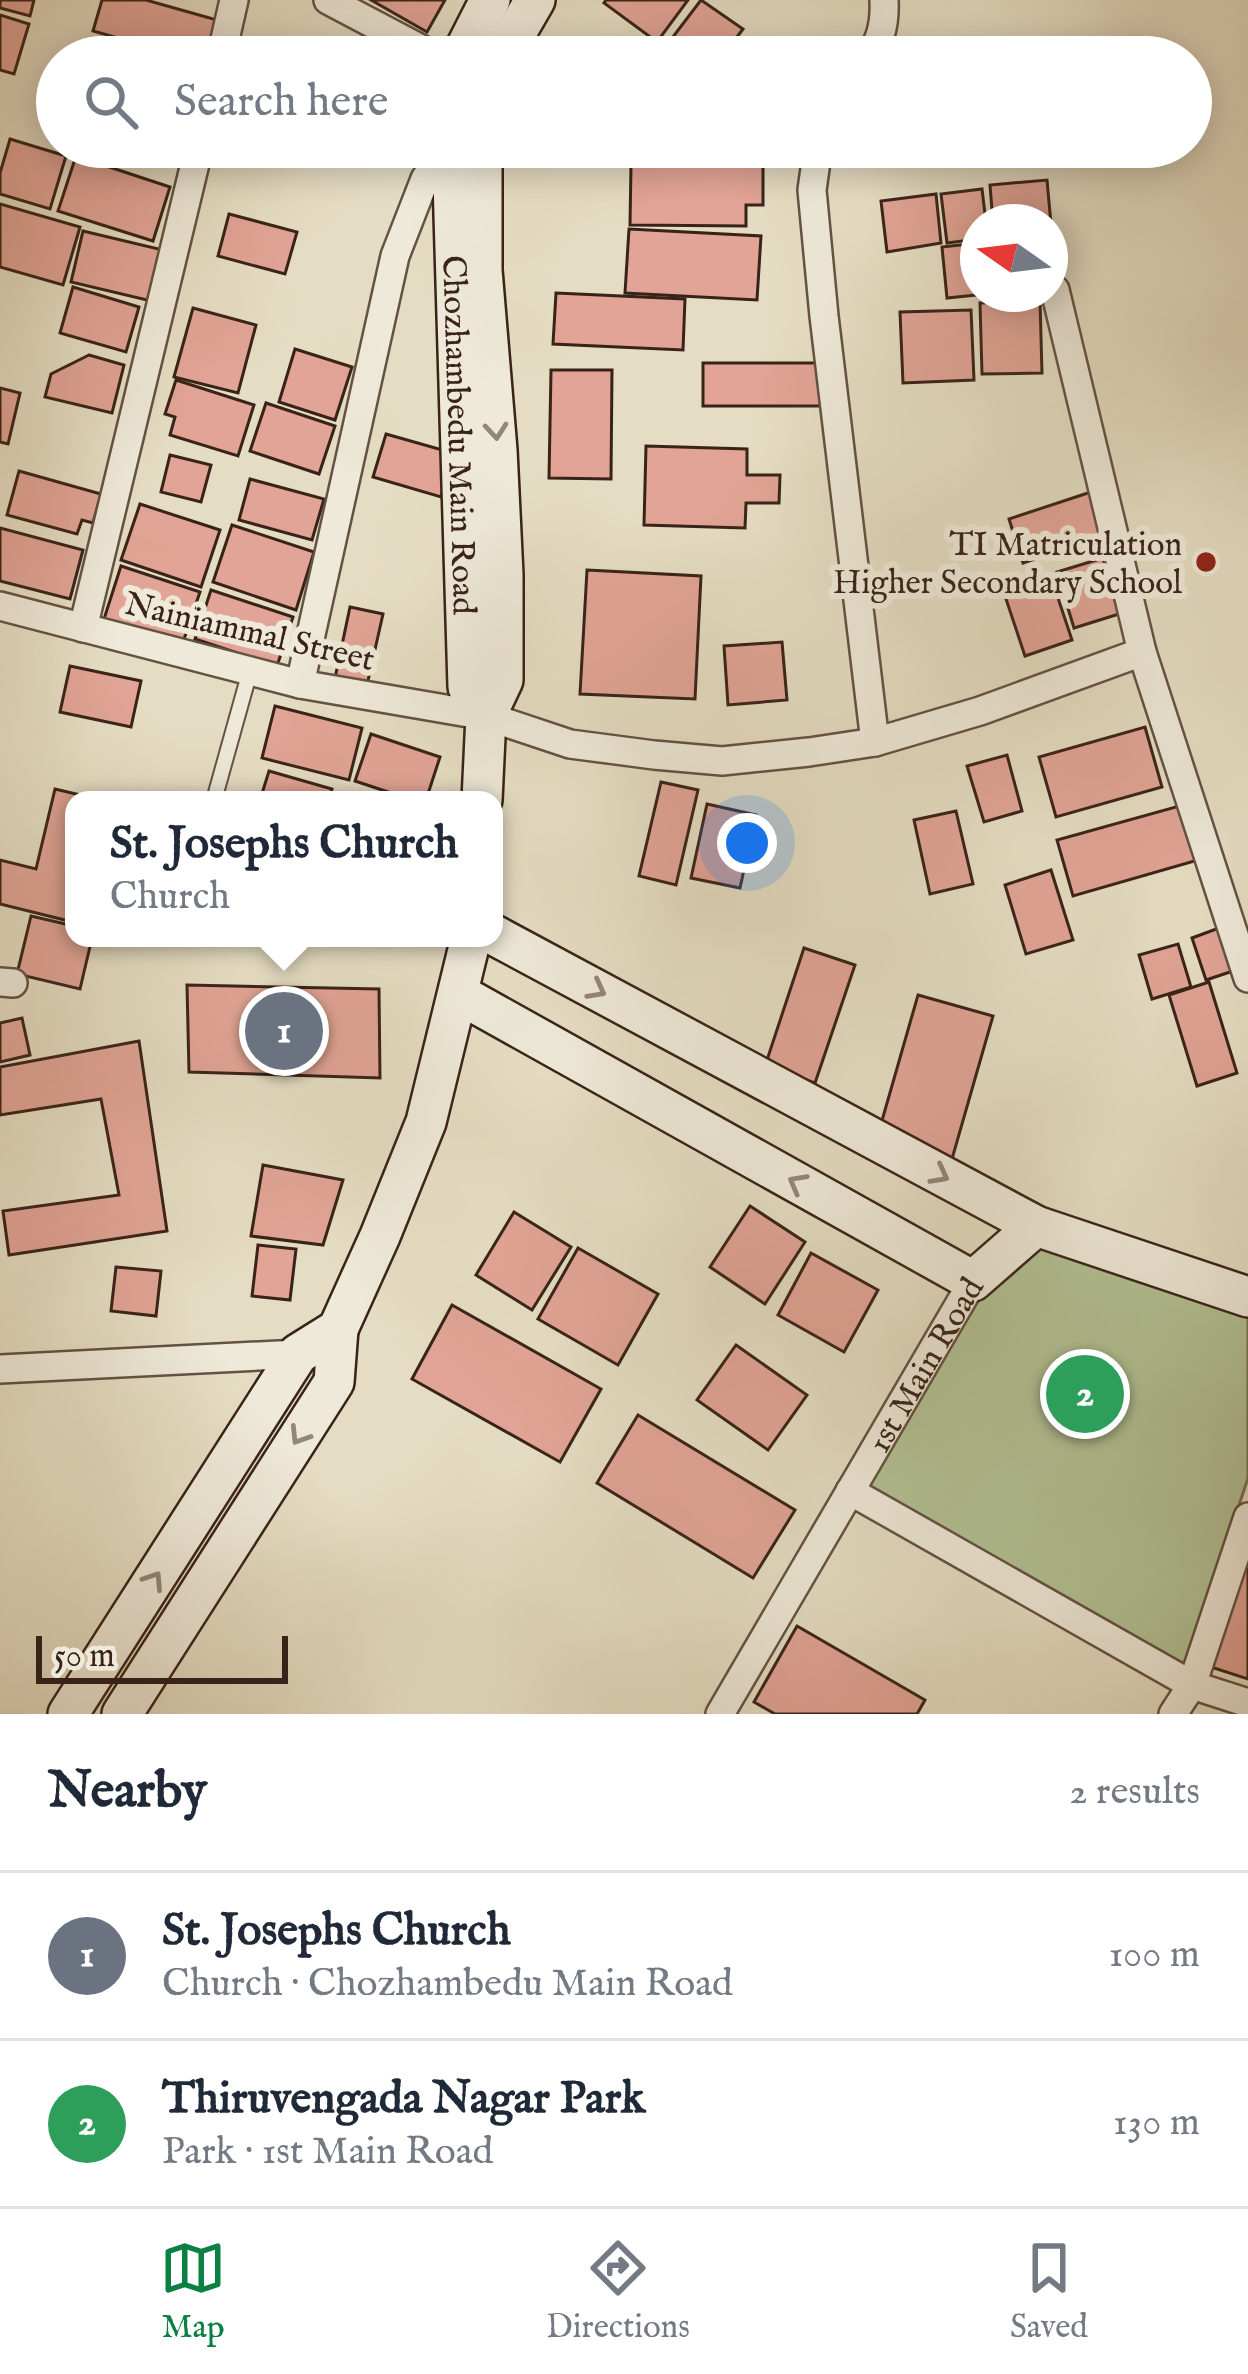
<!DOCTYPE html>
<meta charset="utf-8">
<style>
body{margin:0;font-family:"IM FELL English",serif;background:#f6f6f7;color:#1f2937}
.compass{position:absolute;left:960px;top:204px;width:108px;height:108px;border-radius:50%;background:#fff;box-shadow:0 6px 30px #0003;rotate:284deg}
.scale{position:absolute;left:36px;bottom:30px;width:252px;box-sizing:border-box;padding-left:12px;border:6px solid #392319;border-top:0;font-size:33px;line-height:42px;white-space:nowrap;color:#392319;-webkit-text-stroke:9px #eee9d8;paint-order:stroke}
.you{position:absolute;left:747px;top:843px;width:42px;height:42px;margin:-30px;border:9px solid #fff;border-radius:50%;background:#1a73e8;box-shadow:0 0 0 18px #1a73e833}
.badge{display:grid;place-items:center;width:78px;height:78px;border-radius:50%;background:#0b8043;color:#fff;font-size:39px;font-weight:700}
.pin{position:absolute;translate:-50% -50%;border:6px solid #fff;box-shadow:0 3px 12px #0006}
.popup{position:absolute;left:65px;top:791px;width:438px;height:156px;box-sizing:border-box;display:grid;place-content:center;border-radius:24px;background:#fff;filter:drop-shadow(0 3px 9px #0005);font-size:39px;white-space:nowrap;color:#747a83}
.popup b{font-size:45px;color:#1f2937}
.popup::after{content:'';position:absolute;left:50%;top:100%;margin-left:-24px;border:24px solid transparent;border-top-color:#fff}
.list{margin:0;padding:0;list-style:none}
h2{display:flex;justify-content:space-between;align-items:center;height:156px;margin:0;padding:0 48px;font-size:51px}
h2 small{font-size:39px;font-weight:400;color:#747a83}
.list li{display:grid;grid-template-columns:78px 1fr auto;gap:36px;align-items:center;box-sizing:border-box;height:168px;padding:0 48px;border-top:3px solid #e0e1e3}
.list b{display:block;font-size:45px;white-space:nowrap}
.list p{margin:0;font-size:39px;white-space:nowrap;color:#747a83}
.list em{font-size:39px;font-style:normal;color:#747a83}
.icon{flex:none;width:66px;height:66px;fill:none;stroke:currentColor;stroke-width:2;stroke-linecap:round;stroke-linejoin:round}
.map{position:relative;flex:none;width:1248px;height:1714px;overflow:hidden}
.search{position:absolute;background:#fff;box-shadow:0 6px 30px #0003;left:36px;right:36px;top:36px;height:132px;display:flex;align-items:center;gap:30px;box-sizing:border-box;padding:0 42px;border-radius:66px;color:#747a83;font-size:45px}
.sheet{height:492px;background:#fff}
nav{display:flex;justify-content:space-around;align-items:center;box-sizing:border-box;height:168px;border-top:3px solid #e0e1e3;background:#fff;font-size:33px;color:#747a83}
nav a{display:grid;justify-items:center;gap:6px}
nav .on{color:#0b8043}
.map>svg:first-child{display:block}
.green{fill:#b2c295;stroke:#767257;stroke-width:3}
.building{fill:#e1a496;stroke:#392319;stroke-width:3}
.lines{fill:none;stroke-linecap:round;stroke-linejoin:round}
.lane-casing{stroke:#645244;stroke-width:18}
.street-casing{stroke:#645244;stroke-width:32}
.secondary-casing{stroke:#392319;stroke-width:44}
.lane{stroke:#eee9d8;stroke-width:14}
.street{stroke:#eee9d8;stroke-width:27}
.secondary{stroke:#eee9d8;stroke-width:39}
.oneway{stroke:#948678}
.poi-dot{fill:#8f2418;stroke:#eee9d8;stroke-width:4.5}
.labels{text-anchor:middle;stroke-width:12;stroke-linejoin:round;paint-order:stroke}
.street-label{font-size:33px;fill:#392319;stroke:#eee9d8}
.poi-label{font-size:33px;fill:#392319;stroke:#eee9d8;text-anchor:end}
</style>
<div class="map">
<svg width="1248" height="1714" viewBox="0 0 1248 1714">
<rect width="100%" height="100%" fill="#e5ddc3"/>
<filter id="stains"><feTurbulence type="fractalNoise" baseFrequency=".00167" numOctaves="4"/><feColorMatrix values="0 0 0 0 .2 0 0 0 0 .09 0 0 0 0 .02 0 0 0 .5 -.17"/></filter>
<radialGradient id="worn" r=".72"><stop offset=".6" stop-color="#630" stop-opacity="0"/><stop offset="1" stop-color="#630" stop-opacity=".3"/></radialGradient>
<!-- green -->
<path class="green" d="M1040 1239 1248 1310V1478L1185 1668 865 1490 981 1294Z"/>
<!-- building -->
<g class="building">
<path d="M0 0H34L30 16 0 8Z"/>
<path d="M102 0H146L224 22 213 57H186L93 31Z"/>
<path d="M371 0H445L427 32Z"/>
<path d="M606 0H688L657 42 604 3Z"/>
<path d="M701 0 743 29 722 57H672L663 50Z"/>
<path d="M0 15 29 24 14 74 0 70Z"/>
<path d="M99 40 165 57H95Z"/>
<path d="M10 139 66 156 50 209 0 194V173Z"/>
<path d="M76 156 170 187 153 241 58 211Z"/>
<path d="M631 164 763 165V205H746V226L630 225Z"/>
<path d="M1047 180 1052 235 1050 236V222H993L990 185Z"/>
<path d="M982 189 986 222H978V239L947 243 941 194Z"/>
<path d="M936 194 941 243 887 252 881 201Z"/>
<path d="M0 204 80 227 63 285 0 267Z"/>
<path d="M229 214 297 232 285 274 218 256Z"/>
<path d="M629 229 761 236 757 300 625 293Z"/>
<path d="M83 231 163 250 151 301 71 282Z"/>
<path d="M978 243V294H986L947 298 942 247Z"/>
<path d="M73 287 139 307 126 352 60 333Z"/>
<path d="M556 293 685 299 683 350 553 344Z"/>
<path d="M1040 301 1042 373 982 374 980 303Z"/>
<path d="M193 308 256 325 238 393 174 377Z"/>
<path d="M971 310 974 380 903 383 900 312Z"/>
<path d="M295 349 352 367 335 420 279 402Z"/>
<path d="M89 355 124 365 112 413 45 397 51 374Z"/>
<path d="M703 363H821L820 406H703Z"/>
<path d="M551 370H612L611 479 549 478Z"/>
<path d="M176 380 254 405 238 456 170 435 175 417 165 414Z"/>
<path d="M0 388 20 393 8 444 0 442Z"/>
<path d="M266 403 335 426 319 474 250 451Z"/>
<path d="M386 434 453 453 441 497 373 477Z"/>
<path d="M646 446 747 449V475H780L779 503H746L745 528 644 525Z"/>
<path d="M170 455 211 465 201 502 161 492Z"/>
<path d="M19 471 101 494 93 523 82 520 77 534 7 515Z"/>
<path d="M250 479 324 499 312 540 239 520Z"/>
<path d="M1097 490 1111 533 1023 563 1009 519Z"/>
<path d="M140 504 220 530 201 587 121 560Z"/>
<path d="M232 525 314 552 296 610 213 582Z"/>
<path d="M0 528 83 550 70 599 0 581Z"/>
<path d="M1103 558 1119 614 1074 628 1057 572Z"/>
<path d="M121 566 200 592 182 645 104 619Z"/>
<path d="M587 570 701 576 695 699 580 694Z"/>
<path d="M1051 577 1072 640 1025 656 1004 593Z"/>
<path d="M211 590 293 617 277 666 195 639Z"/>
<path d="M350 607 383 614 367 685 335 678Z"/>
<path d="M782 642 787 700 728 705 724 646Z"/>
<path d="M70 666 141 681 131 727 60 712Z"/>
<path d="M275 706 362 728 349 780 262 758Z"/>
<path d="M1145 727 1162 787 1056 817 1039 757Z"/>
<path d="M371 734 440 757 426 800H412L355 781Z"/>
<path d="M1007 755 1022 811 984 822 967 766Z"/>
<path d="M269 771 332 789 329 800H260Z"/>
<path d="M661 782 698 790 676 885 639 876Z"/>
<path d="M55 789 101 800H74L73 922 0 904V860L36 869Z"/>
<path d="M1190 803 1205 858 1073 896 1057 840Z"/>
<path d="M707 804 756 815 740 888 691 878Z"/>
<path d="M956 811 973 884 930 894 914 820Z"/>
<path d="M1051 870 1073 940 1026 954 1005 885Z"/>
<path d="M31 916 74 926V938H92L80 989 17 974Z"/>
<path d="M1227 925 1242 968 1206 980 1192 938Z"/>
<path d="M1178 944 1191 987 1152 999 1139 955Z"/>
<path d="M804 948 855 965 815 1083 765 1066Z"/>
<path d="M1209 982 1237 1073 1197 1086 1169 995Z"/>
<path d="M187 985 379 989 380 1078 189 1072Z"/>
<path d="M918 995 993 1016 952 1159 877 1138Z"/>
<path d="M22 1018 30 1055 0 1062V1023Z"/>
<path d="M139 1041 167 1231 9 1255 3 1211 119 1195 101 1099 0 1115V1067Z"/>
<path d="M263 1165 343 1180 323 1245 251 1236Z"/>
<path d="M750 1206 805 1242 765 1304 710 1267Z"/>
<path d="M514 1212 571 1247 532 1310 476 1275Z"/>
<path d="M258 1245 296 1249 290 1300 252 1296Z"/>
<path d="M578 1248 658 1294 618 1365 538 1319Z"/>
<path d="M811 1253 878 1290 844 1352 778 1315Z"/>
<path d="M116 1267 161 1271 156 1316 111 1311Z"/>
<path d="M452 1305 601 1389 560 1462 412 1379Z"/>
<path d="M736 1345 807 1395 768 1450 697 1400Z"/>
<path d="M638 1415 795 1510 753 1578 597 1483Z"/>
<path d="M1248 1560V1679L1211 1667Z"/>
<path d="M797 1626 925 1700 917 1714H775L754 1702Z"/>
</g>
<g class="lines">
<defs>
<path id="lane" d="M214 800 250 671"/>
<g id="street">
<path d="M328 0 436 57"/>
<path d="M221 57 234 0"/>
<path d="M868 57C882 41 885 20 884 0"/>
<path d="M818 147 812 190 824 316 875 742"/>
<path d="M1055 290 1142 652"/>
<path d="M0 606 300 684 486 716 570 744 654 755 722 761 809 752 875 742 980 711 1142 652 1248 978"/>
<path d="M83 628 199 147"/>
<path d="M300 684 395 256 425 179 446 147"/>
<path d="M0 982 13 983"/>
<path d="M0 1369 298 1354"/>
<path d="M850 1491 1192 1685 1248 1703"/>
<path id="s1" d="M720 1714 973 1281"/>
<path d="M1173 1714 1192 1685 1248 1517"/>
</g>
<g id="secondary">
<path d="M461 57 490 0"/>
<path d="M502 57 535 0"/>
<path id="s2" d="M452 147 468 687 486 716"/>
<path d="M482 800 486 716 503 680V575L497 450 482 270V147"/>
<path d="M494 935 1036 1226 1248 1297"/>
<path d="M459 994 973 1281 1036 1226"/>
<path d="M68 1714 298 1354 338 1329 380 1236 426 1122 471 938"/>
<path d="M122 1714 334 1382 338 1329"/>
</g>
</defs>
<!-- lane casing -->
<use href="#lane" class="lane-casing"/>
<!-- street casing -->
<use href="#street" class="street-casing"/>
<!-- secondary casing -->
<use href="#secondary" class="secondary-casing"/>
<!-- lane -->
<use href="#lane" class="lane"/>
<!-- street -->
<use href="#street" class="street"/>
<!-- secondary -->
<use href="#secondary" class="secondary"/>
</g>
<!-- one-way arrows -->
<defs><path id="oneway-chevron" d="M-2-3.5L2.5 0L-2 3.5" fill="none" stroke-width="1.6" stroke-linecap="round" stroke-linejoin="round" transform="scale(3)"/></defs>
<g class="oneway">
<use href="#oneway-chevron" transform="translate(496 431) rotate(85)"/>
<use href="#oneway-chevron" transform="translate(597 990) rotate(28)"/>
<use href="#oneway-chevron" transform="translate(940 1175) rotate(28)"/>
<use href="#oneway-chevron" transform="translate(797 1183) rotate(-151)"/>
<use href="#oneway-chevron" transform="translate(299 1436) rotate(122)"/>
<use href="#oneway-chevron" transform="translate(154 1580) rotate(-57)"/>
</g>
<!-- markers -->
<circle class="poi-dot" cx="1206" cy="562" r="12"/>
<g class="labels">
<!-- street labels -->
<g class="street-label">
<text dy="12" stroke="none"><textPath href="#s2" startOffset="288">Chozhambedu Main Road</textPath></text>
<text transform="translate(250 630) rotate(13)" y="12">Nainiammal Street</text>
<text dy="12" stroke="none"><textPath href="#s1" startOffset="405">1st Main Road</textPath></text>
</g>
<!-- poi labels -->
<g class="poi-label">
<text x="1182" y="555">TI Matriculation<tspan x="1182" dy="38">Higher Secondary School</tspan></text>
</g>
</g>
<rect width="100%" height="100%" filter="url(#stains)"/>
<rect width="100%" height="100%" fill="url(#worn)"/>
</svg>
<svg class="compass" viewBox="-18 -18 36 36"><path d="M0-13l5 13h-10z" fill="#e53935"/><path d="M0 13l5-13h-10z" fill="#747a83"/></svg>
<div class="scale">50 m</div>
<div class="you"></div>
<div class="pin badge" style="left:284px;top:1031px;background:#6b7280">1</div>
<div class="popup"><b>St. Josephs Church</b>Church</div>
<div class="pin badge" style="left:1085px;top:1394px;background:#2e9e5b">2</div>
<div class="search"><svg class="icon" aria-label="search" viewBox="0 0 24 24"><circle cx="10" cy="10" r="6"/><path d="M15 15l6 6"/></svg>Search here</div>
</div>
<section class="sheet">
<h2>Nearby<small>2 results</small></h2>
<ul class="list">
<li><span class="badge" style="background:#6b7280">1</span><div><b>St. Josephs Church</b><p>Church · Chozhambedu Main Road</p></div><em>100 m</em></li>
<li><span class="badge" style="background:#2e9e5b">2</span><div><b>Thiruvengada Nagar Park</b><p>Park · 1st Main Road</p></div><em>130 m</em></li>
</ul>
</section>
<nav>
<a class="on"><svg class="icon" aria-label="map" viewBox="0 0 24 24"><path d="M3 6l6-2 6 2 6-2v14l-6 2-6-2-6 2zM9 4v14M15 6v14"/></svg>Map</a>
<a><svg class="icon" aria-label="directions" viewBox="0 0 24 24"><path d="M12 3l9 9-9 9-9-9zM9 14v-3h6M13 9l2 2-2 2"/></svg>Directions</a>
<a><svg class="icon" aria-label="saved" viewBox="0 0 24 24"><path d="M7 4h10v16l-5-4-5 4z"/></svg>Saved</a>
</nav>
